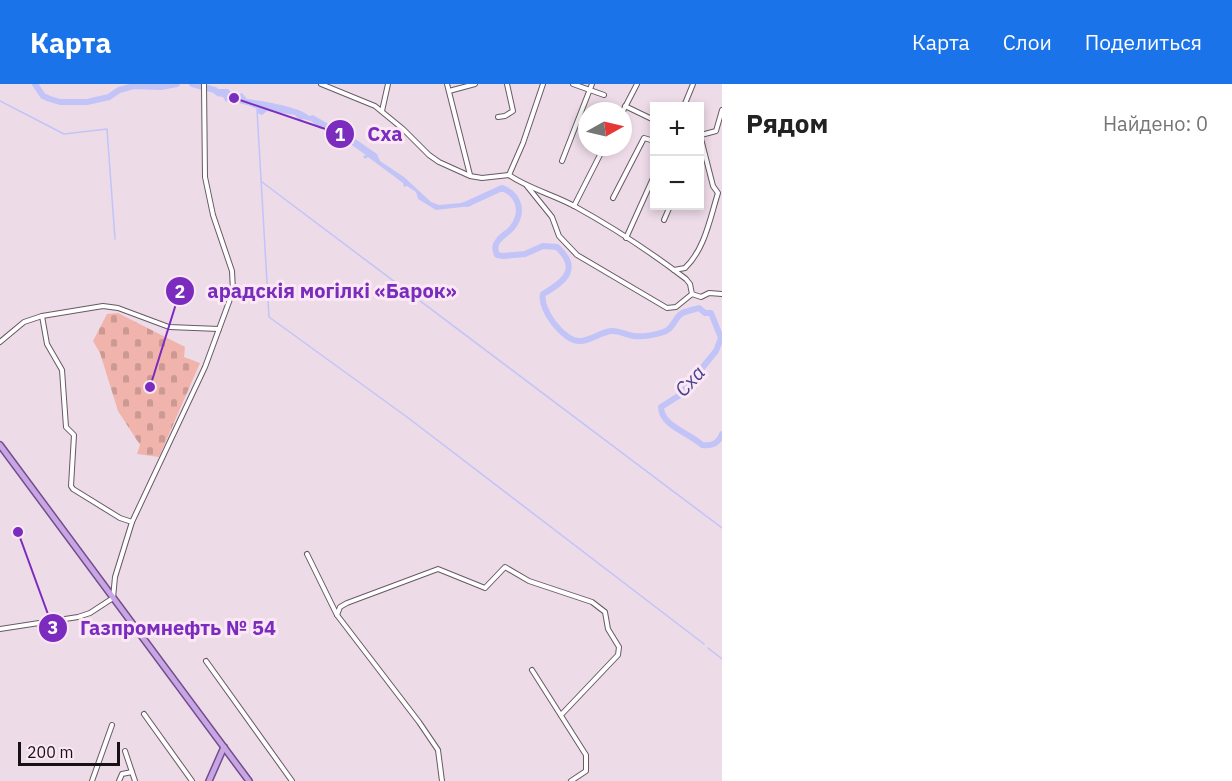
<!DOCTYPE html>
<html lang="ru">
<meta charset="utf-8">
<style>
body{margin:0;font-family:"IBM Plex Sans",sans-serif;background:#f6f6f6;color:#222}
.controls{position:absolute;right:18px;top:18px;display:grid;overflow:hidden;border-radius:0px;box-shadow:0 3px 9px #0003}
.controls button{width:54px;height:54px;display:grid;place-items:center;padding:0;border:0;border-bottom:2px solid #e0e0e0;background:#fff;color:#222;font:30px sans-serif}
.compass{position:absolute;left:578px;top:18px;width:54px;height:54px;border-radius:50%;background:#fff;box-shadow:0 3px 9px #0003;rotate:82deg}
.scale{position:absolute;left:18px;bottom:15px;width:102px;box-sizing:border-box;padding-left:6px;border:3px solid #171116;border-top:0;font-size:16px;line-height:21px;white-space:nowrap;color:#171116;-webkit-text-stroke:4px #fae8f5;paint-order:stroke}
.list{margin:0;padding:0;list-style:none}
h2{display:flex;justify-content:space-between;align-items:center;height:78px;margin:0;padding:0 24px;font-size:26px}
h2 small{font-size:20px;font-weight:400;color:#767676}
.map{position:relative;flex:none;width:722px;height:697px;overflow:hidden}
header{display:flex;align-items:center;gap:36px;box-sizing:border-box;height:84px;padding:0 30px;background:#1a73e8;color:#fff}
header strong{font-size:28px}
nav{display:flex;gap:33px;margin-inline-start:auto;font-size:21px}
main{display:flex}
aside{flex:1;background:#fff}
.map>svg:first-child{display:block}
.cemetery{fill:url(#cemetery-stones)}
.water{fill:#c2c4f8}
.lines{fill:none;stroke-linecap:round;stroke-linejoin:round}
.stream{stroke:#c2c4f8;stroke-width:1.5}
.river{stroke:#c2c4f8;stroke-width:6}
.minor-casing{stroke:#685964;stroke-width:6}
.major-casing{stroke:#734c8f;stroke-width:8}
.minor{stroke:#fff;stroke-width:4}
.major{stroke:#c8a6e3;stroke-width:5}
.labels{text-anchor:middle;stroke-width:6;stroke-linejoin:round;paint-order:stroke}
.water-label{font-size:20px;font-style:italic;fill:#46428c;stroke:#fae8f5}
.leader{fill:none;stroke:#7b2cbf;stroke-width:2}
.callout-dot{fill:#7b2cbf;stroke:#fae8f5;stroke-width:2}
.mark-label{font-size:18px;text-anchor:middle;font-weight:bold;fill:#fff}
.callout-label{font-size:20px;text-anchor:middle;font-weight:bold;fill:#7b2cbf;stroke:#fae8f5;stroke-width:6;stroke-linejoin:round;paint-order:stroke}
</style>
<header>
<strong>Карта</strong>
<nav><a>Карта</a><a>Слои</a><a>Поделиться</a></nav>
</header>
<main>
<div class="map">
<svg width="722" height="697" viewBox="0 0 722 697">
<defs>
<pattern id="cemetery-stones" width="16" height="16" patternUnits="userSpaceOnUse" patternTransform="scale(1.5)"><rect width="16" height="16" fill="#f0b4ac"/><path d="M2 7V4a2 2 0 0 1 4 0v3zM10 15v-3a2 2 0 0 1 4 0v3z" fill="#cd9a93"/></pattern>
</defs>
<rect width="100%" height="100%" fill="#eddbe8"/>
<!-- cemetery -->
<path class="cemetery" d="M118 229 185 263 184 273 200 279 159 373 137 370 140 361 118 327 100 269 93 257 107 230Z"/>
<!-- water -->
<path class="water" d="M209 1 216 5H228L235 12 242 9 247 15C263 17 300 23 309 32L313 31 330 41H335L377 70 380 77 404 93 431 118 439 121 461 119 471 116 473 119 471 122 436 126 418 115 416 108 407 102 404 103 403 99 368 73 365 75 363 72 366 71C354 63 340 52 328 45H320L311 37 303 35 300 37 295 31 267 27 262 31 257 29 258 26C250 20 238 20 228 16L226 18 223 13 217 12 210 6Z"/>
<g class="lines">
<!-- stream -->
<g class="stream">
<path d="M0 17 64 50 107 45 115 155"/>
<path d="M257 26 269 233 407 333 704 560"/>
<path d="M262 98 722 444"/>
<path d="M708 564 722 575"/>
</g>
<!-- river -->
<g class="river">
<path d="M35 0 43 12 50 15 60 18H87L109 13 119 6 134 2 161 3 177 0"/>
<path d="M192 0 215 6"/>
<path d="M467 120 502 104C520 111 524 129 512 144 508 149 501 152 498 157 494 162 495 165 497 171L503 172 525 170 543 162 557 163C581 185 564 198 543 210 539 225 564 258 580 257 590 257 601 248 611 247 618 246 626 251 634 252 643 253 657 251 666 247 673 244 675 234 681 230 685 227 693 226 699 224L705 229H711L721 254 716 267 680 311 661 323C661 342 690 349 702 361 712 362 718 360 722 350"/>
</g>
<defs>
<g id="minor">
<path d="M321 0 375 22 403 45 429 71 439 78 470 92 482 94 509 91"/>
<path d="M447 0 470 91"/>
<path d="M573 0 604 11"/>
<path d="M449 7 475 0"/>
<path d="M625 22 654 36"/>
<path d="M684 22 693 0"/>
<path d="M382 27 388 0"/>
<path d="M623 27 637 0"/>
<path d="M498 33 505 32 513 27 507 0"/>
<path d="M701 51 716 47 722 26"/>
<path d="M562 77 592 0"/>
<path d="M509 91C529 105 555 111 576 123 614 144 652 169 686 195L690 200 692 210 701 213 709 209 722 210"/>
<path d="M509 91 523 59 543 0"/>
<path d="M527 102 552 133 559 152 577 171 667 224 676 223 692 210"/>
<path d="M613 114 644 54 654 57"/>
<path d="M574 122 604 63"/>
<path d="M664 136 670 122"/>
<path d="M626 154 654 92"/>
<path d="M674 186 685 184C705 165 710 134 718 109L713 102 700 51"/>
<path d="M42 232 47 260 62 286 66 343 74 351 71 402 73 405 120 434 132 438"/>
<path d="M0 258 24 238 42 232 103 222 118 224 169 243 219 245"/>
<path d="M307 470 337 531 419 638 438 666 442 697"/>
<path d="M337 531 340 523 347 519 438 485 485 504 505 483 529 497 592 518 605 528 608 545 619 563 618 571 561 631"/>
<path d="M0 545 78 533 90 529 113 514 115 493 132 438 205 283 233 207 232 187 213 131 205 93 204 0"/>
<path d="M206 577 292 697"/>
<path d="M532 586 586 671V687L571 697"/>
<path d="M144 630 192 697"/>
<path d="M125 667 135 697"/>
<path d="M92 697 112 641"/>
<path d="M119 697 122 690 132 688"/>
</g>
<g id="major">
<path d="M0 361 249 697"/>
<path d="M209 697 224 663"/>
</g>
</defs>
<!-- minor casing -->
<use href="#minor" class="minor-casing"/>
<!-- major casing -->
<use href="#major" class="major-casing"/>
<!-- minor -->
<use href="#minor" class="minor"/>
<!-- major -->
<use href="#major" class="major"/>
</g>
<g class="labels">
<!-- water labels -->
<g class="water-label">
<text transform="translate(690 297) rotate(-48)" y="7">Сха</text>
</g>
</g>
<!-- callouts -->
<path class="leader" d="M234 14L340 50M150 303L180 207M18 448L53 544"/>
<g class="callout-dot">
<circle cx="234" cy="14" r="6"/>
<circle cx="150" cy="303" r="6"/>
<circle cx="18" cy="448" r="6"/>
<circle cx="340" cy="50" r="15"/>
<circle cx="180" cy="207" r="15"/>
<circle cx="53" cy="544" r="15"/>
</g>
<g class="mark-label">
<text x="340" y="57">1</text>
<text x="180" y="214">2</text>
<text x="53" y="550">3</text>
</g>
<g class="callout-label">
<text x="385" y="57">Сха</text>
<text x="332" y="214">арадскія могілкі «Барок»</text>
<text x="178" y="551">Газпромнефть № 54</text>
</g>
</svg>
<div class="controls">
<button>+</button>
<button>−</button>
</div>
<svg class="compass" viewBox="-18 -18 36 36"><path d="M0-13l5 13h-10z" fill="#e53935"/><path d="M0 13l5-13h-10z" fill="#767676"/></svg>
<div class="scale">200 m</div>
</div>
<aside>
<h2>Рядом<small>Найдено: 0</small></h2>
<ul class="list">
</ul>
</aside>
</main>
